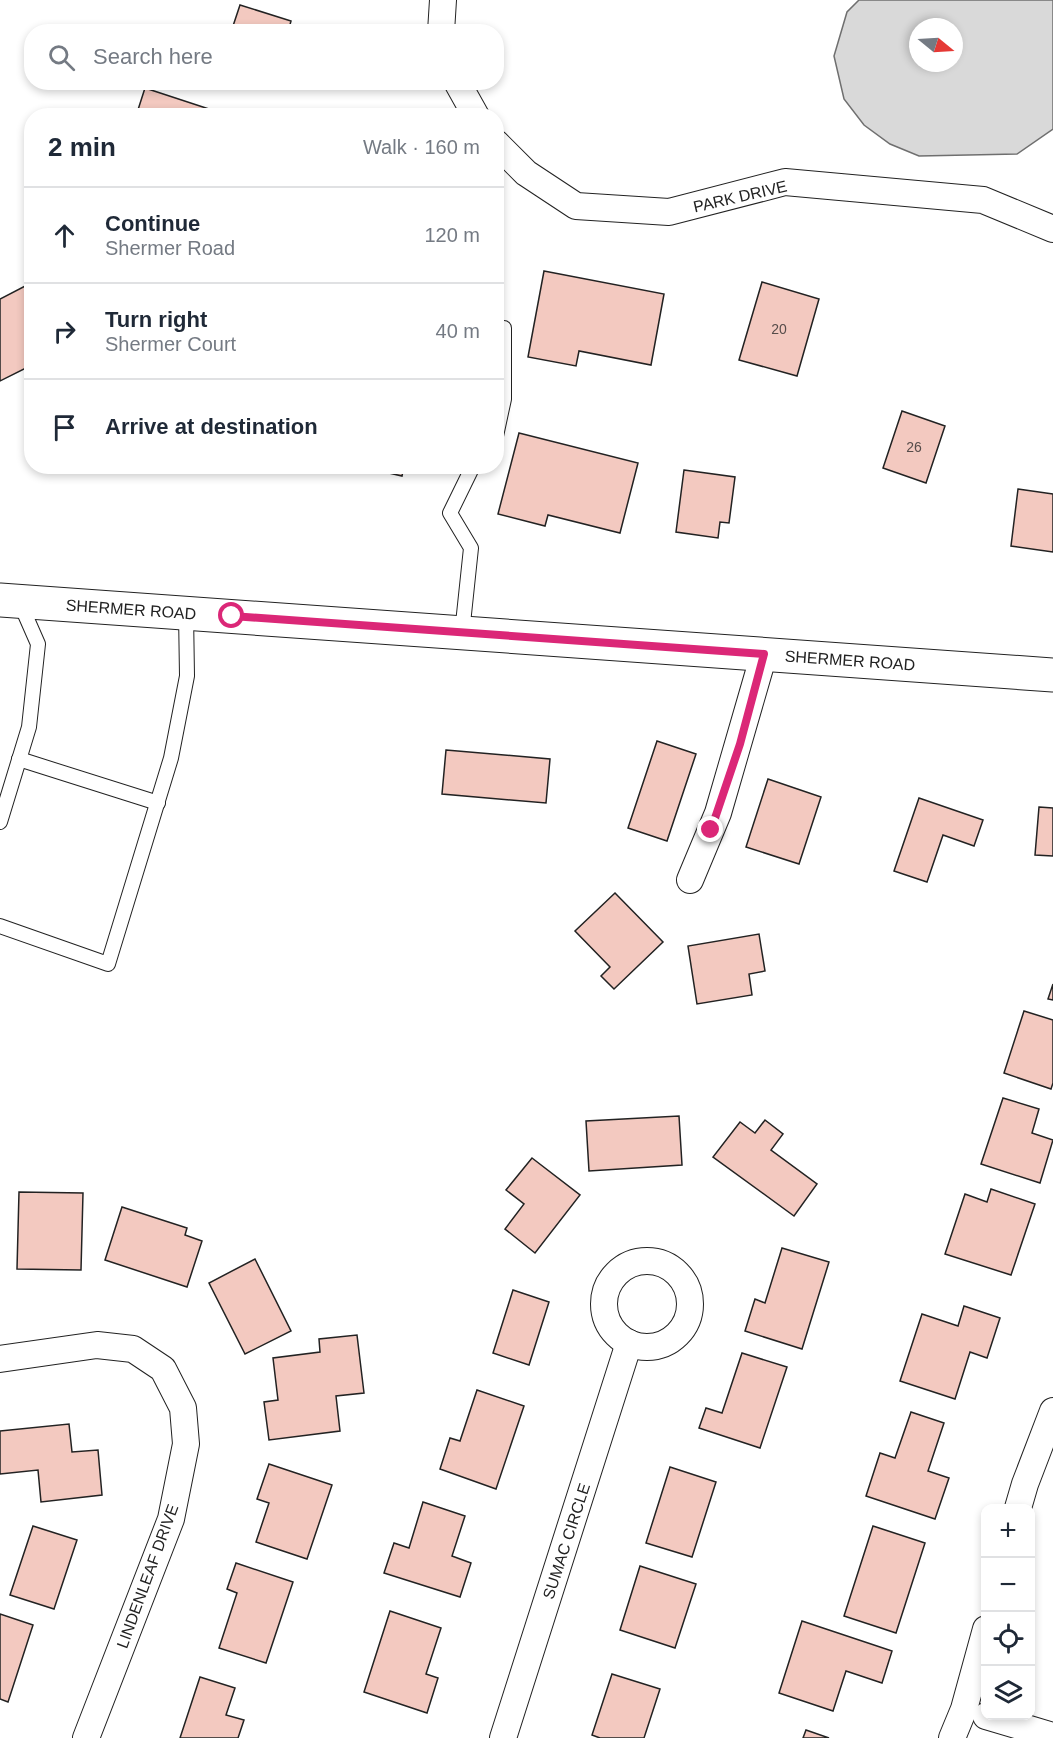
<!DOCTYPE html>
<meta charset="utf-8">
<style>
body{margin:0;font-family:Arial,sans-serif;background:#f6f6f7;color:#1f2937}
.controls{position:absolute;right:18px;bottom:18px;display:grid;overflow:hidden;border-radius:12px;box-shadow:0 3px 9px #0003}
.controls button{width:54px;height:54px;display:grid;place-items:center;padding:0;border:0;border-bottom:2px solid #e0e1e3;background:#fff;color:#1f2937;font:30px sans-serif}
.compass{position:absolute;left:909px;top:18px;width:54px;height:54px;border-radius:50%;background:#fff;box-shadow:0 3px 9px #0003;rotate:108deg}
.stop{position:absolute;width:18px;height:18px;margin:-14px;border:4px solid #db2777;border-radius:50%;background:#fff}
.stop.end{background:#db2777;border-color:#fff;box-shadow:0 2px 6px #0008}
.list{margin:0;padding:0;list-style:none}
h2{display:flex;justify-content:space-between;align-items:center;height:78px;margin:0;padding:0 24px;font-size:26px}
h2 small{font-size:20px;font-weight:400;color:#747a83}
.list li{display:grid;grid-template-columns:39px 1fr auto;gap:18px;align-items:center;box-sizing:border-box;height:96px;padding:0 24px;border-top:2px solid #e0e1e3}
.list b{display:block;font-size:22px;white-space:nowrap}
.list p{margin:0;font-size:20px;white-space:nowrap;color:#747a83}
.list em{font-size:20px;font-style:normal;color:#747a83}
.icon{flex:none;width:33px;height:33px;fill:none;stroke:currentColor;stroke-width:2;stroke-linecap:round;stroke-linejoin:round}
.map{position:relative;flex:none;width:1053px;height:1738px;overflow:hidden}
.search{position:absolute;background:#fff;box-shadow:0 3px 9px #0003;left:24px;top:24px;width:480px;height:66px;display:flex;align-items:center;gap:15px;box-sizing:border-box;padding:0 21px;border-radius:24px;color:#747a83;font-size:22px}
.panel{position:absolute;background:#fff;box-shadow:0 3px 9px #0003;left:24px;top:108px;width:480px;height:366px;border-radius:24px}
.map>svg:first-child{display:block}
.water{fill:#d9d9d9;stroke:#6f6f6f;stroke-width:1.5;fill-rule:evenodd}
.building{fill:#f3c9c0;stroke:#222;stroke-width:1.5}
.lines{fill:none;stroke-linecap:round;stroke-linejoin:round}
.service-casing{stroke:#222;stroke-width:16}
.minor-casing{stroke:#222;stroke-width:28}
.secondary-casing{stroke:#222;stroke-width:35}
.service{stroke:#fff;stroke-width:14}
.minor{stroke:#fff;stroke-width:26}
.secondary{stroke:#fff;stroke-width:33}
.route{stroke:#db2777;stroke-width:8}
.labels{text-anchor:middle;stroke-width:4.5;stroke-linejoin:round;paint-order:stroke}
.number-label{font-size:14px;fill:#564c4a}
.street-label{font-size:16px;fill:#222;stroke:#fff}
</style>
<div class="map">
<svg width="1053" height="1738" viewBox="0 0 1053 1738">
<rect width="100%" height="100%" fill="#fff"/>
<!-- water -->
<path class="water" d="M859 0H1053V129L1017 154 919 156 890 144 864 125 844 99 834 56 847 12ZM918 27H954V63H918Z"/>
<!-- building -->
<g class="building">
<path d="M240 5 291 21 288 32H231Z"/>
<path d="M145 88 209 109 207 116H136Z"/>
<path d="M544 271 664 294 651 365 579 351 576 366 528 357Z"/>
<path d="M762 282 819 299 797 376 739 360Z"/>
<path d="M29 284 32 289V365L0 381V299Z"/>
<path d="M902 411 945 426 926 483 883 468Z"/>
<path d="M519 433 638 463 620 533 548 515 545 526 498 514Z"/>
<path d="M359 466H404L402 476Z"/>
<path d="M684 470 735 477 729 523 720 522 718 538 676 532Z"/>
<path d="M1018 489 1053 494V552L1011 546Z"/>
<path d="M657 741 696 754 667 841 628 828Z"/>
<path d="M446 750 550 759 546 803 442 794Z"/>
<path d="M768 779 821 797 799 864 746 847Z"/>
<path d="M919 798 983 820 974 846 943 835 927 882 894 871Z"/>
<path d="M1039 807 1053 808V856L1035 855Z"/>
<path d="M615 893 663 942 614 989 601 976 610 967 575 931Z"/>
<path d="M759 934 765 971 749 974 752 995 697 1004 688 946Z"/>
<path d="M1053 984V1000L1048 999Z"/>
<path d="M1024 1011 1053 1020V1083L1051 1089 1004 1073Z"/>
<path d="M1003 1098 1039 1109 1032 1133 1053 1140 1040 1183 981 1164Z"/>
<path d="M679 1116 682 1165 589 1171 586 1121Z"/>
<path d="M765 1120 783 1134 771 1150 817 1184 794 1216 713 1157 740 1122 755 1133Z"/>
<path d="M532 1158 580 1195 535 1253 505 1229 524 1204 506 1190Z"/>
<path d="M991 1189 1035 1204 1011 1275 945 1254 965 1194 987 1202Z"/>
<path d="M19 1192 83 1193 81 1270 17 1269Z"/>
<path d="M122 1207 187 1228 185 1235 202 1241 187 1287 105 1260Z"/>
<path d="M782 1248 829 1262 802 1349 745 1331 755 1299 765 1303Z"/>
<path d="M255 1259 291 1331 245 1354 209 1283Z"/>
<path d="M513 1290 549 1302 529 1365 493 1353Z"/>
<path d="M964 1306 1000 1318 987 1358 970 1352 955 1399 900 1381 922 1314 958 1326Z"/>
<path d="M357 1335 364 1393 336 1396 340 1431 269 1440 264 1402 278 1400 273 1358 320 1352 319 1339Z"/>
<path d="M742 1353 787 1367 760 1448 699 1428 706 1408 722 1413Z"/>
<path d="M477 1390 524 1406 496 1489 440 1469 450 1438 460 1441Z"/>
<path d="M911 1412 944 1423 928 1471 949 1478 935 1519 866 1496 880 1453 895 1458Z"/>
<path d="M69 1424 72 1452 98 1450 102 1495 41 1502 38 1470 0 1474V1431Z"/>
<path d="M269 1464 332 1485 307 1559 256 1542 269 1503 257 1499Z"/>
<path d="M670 1467 716 1482 692 1557 646 1543Z"/>
<path d="M423 1502 465 1516 452 1556 471 1563 460 1597 384 1573 394 1543 409 1548Z"/>
<path d="M33 1526 77 1540 54 1609 10 1595Z"/>
<path d="M873 1526 925 1543 896 1633 844 1616Z"/>
<path d="M236 1563 293 1582 266 1663 219 1648 237 1593 227 1589Z"/>
<path d="M640 1566 696 1584 675 1648 620 1630Z"/>
<path d="M390 1611 441 1628 426 1674 438 1678 427 1713 364 1692Z"/>
<path d="M0 1614 33 1625 8 1702 0 1699Z"/>
<path d="M802 1621 892 1651 882 1683 846 1671 833 1711 779 1693Z"/>
<path d="M612 1674 660 1689 644 1738H600L592 1735Z"/>
<path d="M200 1677 235 1688 226 1715 244 1720 238 1738H180Z"/>
<path d="M806 1730 829 1738H803Z"/>
</g>
<g class="lines">
<defs>
<g id="service">
<path d="M496 436 504 399V328"/>
<path d="M462 633 471 548 450 513 473 466"/>
<path d="M19 759 158 803"/>
<path d="M0 822 29 727 38 644 20 603"/>
<path d="M0 926 108 964 171 758 187 676 186 613"/>
</g>
<g id="minor">
<path d="M441 32 443 0"/>
<path d="M457 82 476 116"/>
<path d="M496 143 526 173 576 206 669 212 785 182 983 200 1053 229"/>
<path d="M690 880 718 813 764 654"/>
<circle cx="647" cy="1304" r="43"/>
<path d="M0 1359 97 1345 133 1349 163 1369 183 1408 186 1444 171 1519 86 1738"/>
<path d="M1018 1508 1025 1484 1053 1411"/>
<path d="M986 1716 1053 1736"/>
<path d="M503 1738 629 1343"/>
<path d="M952 1738 964 1709 986 1629"/>
</g>
<path id="secondary" d="M0 600 1053 675"/>
</defs>
<!-- service casing -->
<use href="#service" class="service-casing"/>
<!-- minor casing -->
<use href="#minor" class="minor-casing"/>
<!-- secondary casing -->
<use href="#secondary" class="secondary-casing"/>
<!-- service -->
<use href="#service" class="service"/>
<!-- minor -->
<use href="#minor" class="minor"/>
<!-- secondary -->
<use href="#secondary" class="secondary"/>
</g>
<g class="lines">
<!-- route -->
<path class="route" d="M232 616 764 654 740 744 711 830"/>
</g>
<g class="labels">
<!-- number labels -->
<g class="number-label">
<text x="779" y="334">20</text>
<text x="914" y="452">26</text>
</g>
<!-- street labels -->
<g class="street-label">
<text transform="translate(740 196) rotate(-13)" y="6">PARK DRIVE</text>
<text transform="translate(131 609) rotate(4)" y="6">SHERMER ROAD</text>
<text transform="translate(850 660) rotate(4)" y="6">SHERMER ROAD</text>
<text transform="translate(566 1541) rotate(-72)" y="6">SUMAC CIRCLE</text>
<text transform="translate(147 1576) rotate(-70)" y="6">LINDENLEAF DRIVE</text>
</g>
</g>
</svg>
<div class="controls">
<button>+</button>
<button>−</button>
<button><svg class="icon" aria-label="locate" viewBox="0 0 24 24"><circle cx="12" cy="12" r="6"/><path d="M12 2v4M12 18v4M2 12h4M18 12h4"/></svg></button>
<button><svg class="icon" aria-label="layers" viewBox="0 0 24 24"><path d="M12 4l9 5-9 5-9-5zM3 14l9 5 9-5"/></svg></button>
</div>
<svg class="compass" viewBox="-18 -18 36 36"><path d="M0-13l5 13h-10z" fill="#e53935"/><path d="M0 13l5-13h-10z" fill="#747a83"/></svg>
<div class="stop" style="left:232px;top:616px"></div>
<div class="stop end" style="left:711px;top:830px"></div>
<div class="search"><svg class="icon" aria-label="search" viewBox="0 0 24 24"><circle cx="10" cy="10" r="6"/><path d="M15 15l6 6"/></svg>Search here</div>
<section class="panel">
<h2>2 min<small>Walk · 160 m</small></h2>
<ul class="list">
<li><svg class="icon" aria-label="ahead" viewBox="0 0 24 24"><path d="M12 20V5M6 11l6-6 6 6"/></svg><div><b>Continue</b><p>Shermer Road</p></div><em>120 m</em></li>
<li><svg class="icon" aria-label="right" viewBox="0 0 24 24"><path d="M7 20v-9h11M14 6l5 5-5 5"/></svg><div><b>Turn right</b><p>Shermer Court</p></div><em>40 m</em></li>
<li><svg class="icon" aria-label="arrive" viewBox="0 0 24 24"><path d="M6 21V4h12l-3 4 3 4H6"/></svg><div><b>Arrive at destination</b></div></li>
</ul>
</section>
</div>
